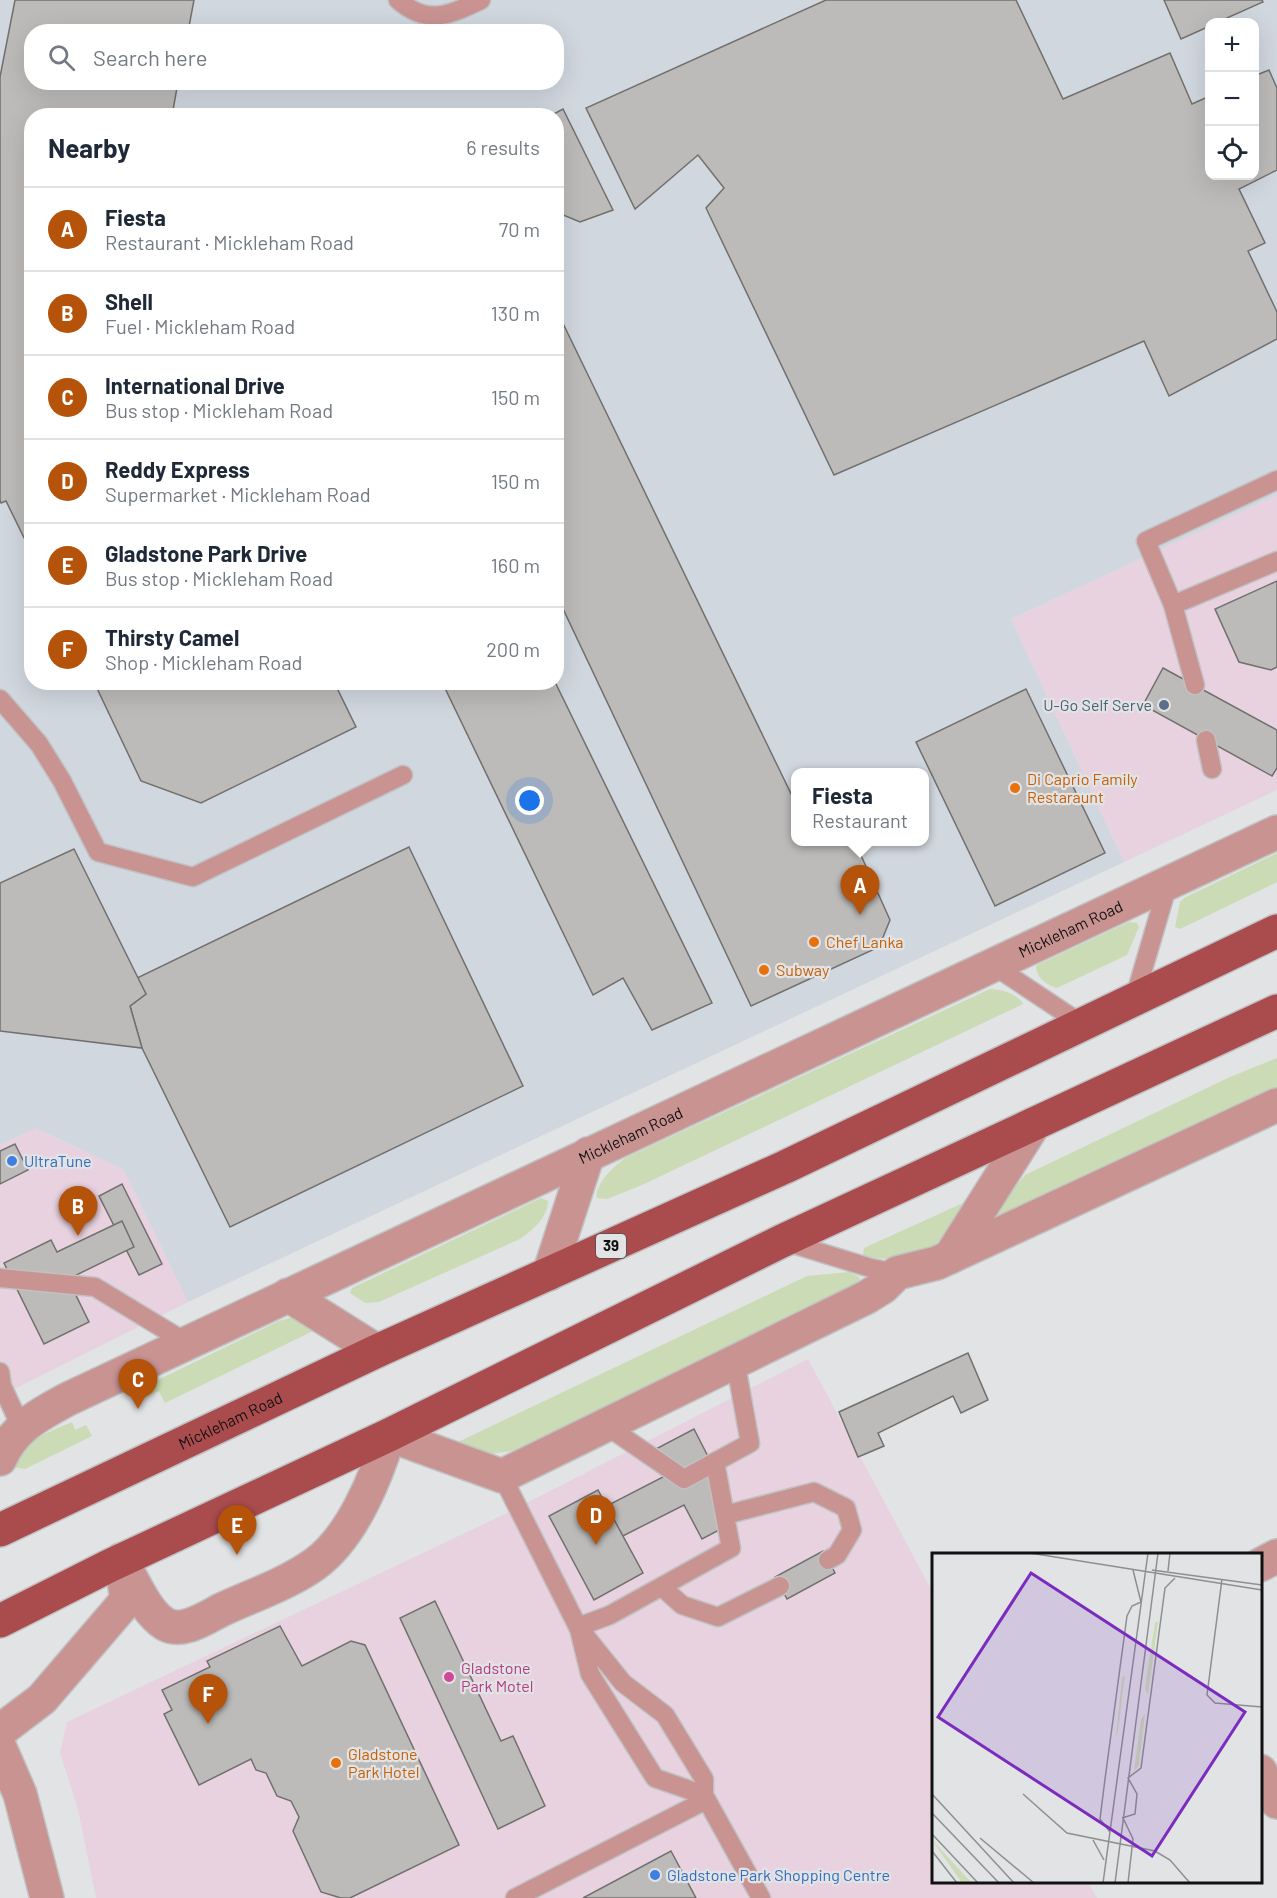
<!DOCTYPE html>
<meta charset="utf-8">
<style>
body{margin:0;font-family:Barlow,sans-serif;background:#f6f6f7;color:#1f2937}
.controls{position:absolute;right:18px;top:18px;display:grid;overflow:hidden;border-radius:12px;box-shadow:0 6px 24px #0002}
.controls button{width:54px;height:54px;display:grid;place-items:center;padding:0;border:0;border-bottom:2px solid #e0e1e3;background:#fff;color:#1f2937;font:30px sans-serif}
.you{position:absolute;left:530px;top:801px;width:21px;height:21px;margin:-15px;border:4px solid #fff;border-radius:50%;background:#1a73e8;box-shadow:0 0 0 9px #1a73e833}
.badge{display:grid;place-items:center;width:39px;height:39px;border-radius:50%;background:#b45309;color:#fff;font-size:20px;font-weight:700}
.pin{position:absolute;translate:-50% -50px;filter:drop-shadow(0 2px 3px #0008)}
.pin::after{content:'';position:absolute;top:32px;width:21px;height:18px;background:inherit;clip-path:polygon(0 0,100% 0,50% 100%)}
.popup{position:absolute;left:791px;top:768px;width:138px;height:78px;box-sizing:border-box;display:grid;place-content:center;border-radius:12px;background:#fff;filter:drop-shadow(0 2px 4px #0005);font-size:20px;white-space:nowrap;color:#747a83}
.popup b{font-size:22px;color:#1f2937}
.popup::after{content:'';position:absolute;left:50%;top:100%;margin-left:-12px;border:12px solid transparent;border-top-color:#fff}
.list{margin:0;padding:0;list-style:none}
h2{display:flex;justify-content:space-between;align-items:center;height:78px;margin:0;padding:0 24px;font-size:26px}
h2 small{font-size:20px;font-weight:400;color:#747a83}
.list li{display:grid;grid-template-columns:39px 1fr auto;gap:18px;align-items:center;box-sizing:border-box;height:84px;padding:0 24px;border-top:2px solid #e0e1e3}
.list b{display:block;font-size:22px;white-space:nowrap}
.list p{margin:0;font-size:20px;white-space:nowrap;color:#747a83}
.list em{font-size:20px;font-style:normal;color:#747a83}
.icon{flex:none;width:33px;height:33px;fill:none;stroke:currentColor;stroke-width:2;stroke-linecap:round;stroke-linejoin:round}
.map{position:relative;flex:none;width:1277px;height:1898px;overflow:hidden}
.search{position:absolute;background:#fff;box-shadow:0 6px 24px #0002;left:24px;top:24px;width:540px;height:66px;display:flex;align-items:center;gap:15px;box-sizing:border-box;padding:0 21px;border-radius:24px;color:#747a83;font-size:22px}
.panel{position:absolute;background:#fff;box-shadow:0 6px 24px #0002;left:24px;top:108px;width:540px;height:582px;border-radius:24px}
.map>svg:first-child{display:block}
.commercial{fill:#e8d2df}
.built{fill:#d1d7df;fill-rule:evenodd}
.green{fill:#cbdbb5}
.building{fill:#bdbbb9;stroke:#71706e;stroke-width:1.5}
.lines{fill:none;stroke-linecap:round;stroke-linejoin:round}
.service-casing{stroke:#c0c1c3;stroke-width:21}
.minor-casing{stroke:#c0c1c3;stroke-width:36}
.tertiary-casing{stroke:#c0c1c3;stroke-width:36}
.primary-casing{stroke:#c0c1c3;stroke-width:36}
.service{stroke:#c99392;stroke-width:18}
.minor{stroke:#c99392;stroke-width:33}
.tertiary{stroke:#c99392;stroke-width:33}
.primary{stroke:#aa4b4e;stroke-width:33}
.service-dot{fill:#5c6f8a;stroke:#e1e3e5;stroke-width:2}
.food-dot{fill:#e8710a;stroke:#e1e3e5;stroke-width:2}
.shop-dot{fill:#3f7fe0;stroke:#e1e3e5;stroke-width:2}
.hotel-dot{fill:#d1479c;stroke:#e1e3e5;stroke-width:2}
.labels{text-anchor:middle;stroke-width:4.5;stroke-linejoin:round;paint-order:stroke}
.shield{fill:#e1e3e5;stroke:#4f5051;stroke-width:1.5}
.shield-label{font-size:15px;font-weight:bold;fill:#111112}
.service-label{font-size:16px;fill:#4e5e75;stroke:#e1e3e5;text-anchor:end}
.food-label{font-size:16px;fill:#c56008;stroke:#e1e3e5;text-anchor:start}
.street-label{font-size:16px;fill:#111112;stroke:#e1e3e5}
.shop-label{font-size:16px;fill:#366cbe;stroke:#e1e3e5;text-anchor:start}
.hotel-label{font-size:16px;fill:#b23c85;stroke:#e1e3e5;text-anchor:start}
.inset-road{fill:none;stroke:#8e8f91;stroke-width:1.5}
.view{fill:#7b2cbf;fill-opacity:0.15;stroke:#7b2cbf;stroke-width:3}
.inset-edge{fill:none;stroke:#111112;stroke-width:3}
</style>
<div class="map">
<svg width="1277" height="1898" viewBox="0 0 1277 1898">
<rect width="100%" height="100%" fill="#e1e3e5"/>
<!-- commercial -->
<g class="commercial">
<path d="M1277 495V790L1124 862 1011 619Z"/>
<path d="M36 1128 124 1170 188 1302 0 1396V1145Z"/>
<path d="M808 1359 933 1593 934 1882H1088L1097 1898H96L78 1809 60 1753 67 1722 503 1515Z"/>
</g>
<!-- built -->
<path class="built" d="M0 0H1277V495L1011 619 1124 862 188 1302 124 1170 36 1128 0 1145ZM1210 22H1254V176H1210ZM32 32H556V82H32ZM32 116H556V682H32ZM796 772H924V842H796Z"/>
<!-- green -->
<g class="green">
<path d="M1277 853V882L1180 929 1175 927 1180 902 1184 898Z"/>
<path d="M1129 922 1137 923 1139 927 1127 955 1057 988C1047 985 1036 978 1036 966L1041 963Z"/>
<path d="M990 989C1001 989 1018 994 1023 1004L642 1185 607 1199 597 1198C594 1184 615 1166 625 1158Z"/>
<path d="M1277 1058V1091L992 1224 990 1218 1025 1175 1230 1077Z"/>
<path d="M541 1198 548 1201C548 1217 533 1230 520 1239L379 1302 365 1303 350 1293 352 1288Z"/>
<path d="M963 1203 965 1205C945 1236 935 1257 895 1258 885 1259 872 1259 863 1254L864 1248Z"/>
<path d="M849 1272 859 1277 861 1284 512 1451 489 1454 456 1443 807 1276Z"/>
<path d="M294 1317 319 1328 165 1403 159 1391 138 1401 133 1392 279 1321Z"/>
<path d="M72 1422 75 1430 86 1425 92 1436 25 1469 13 1467C17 1442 52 1431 72 1422Z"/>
</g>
<!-- building -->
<g class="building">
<path d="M15 0H194L188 32H32V82H178L172 116H32V554L6 501 1 503 0 500V77Z"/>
<path d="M826 0H1016L1063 99 1170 53 1192 104 1210 96V176H1254V76L1269 70 1277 88V170L1239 189 1265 243 1248 251 1277 312V339L1169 396 1144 341 834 475 706 208 724 188 698 155 635 209 586 108Z"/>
<path d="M1164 0H1262L1263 2 1218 22H1210V26L1181 39Z"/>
<path d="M563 109 613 210 580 222 561 214 556 216V116H550Z"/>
<path d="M556 309 796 804V842H855L890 920 879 947 751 1006 556 594Z"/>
<path d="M1277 581V667L1271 670 1239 662 1215 609Z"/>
<path d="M1163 668 1277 730V768L1272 776 1143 705Z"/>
<path d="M94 682H334L356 727 201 803 141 781Z"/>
<path d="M442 682H555L712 1003 652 1030 623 978 593 995Z"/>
<path d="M1026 689 1105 853 995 906 916 742Z"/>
<path d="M409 847 523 1086 230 1227 142 1048 130 1006 146 994 137 978Z"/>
<path d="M74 849 146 994 130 1006 142 1048 0 1031V883Z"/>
<path d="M15 1144 28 1170 0 1184V1151Z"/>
<path d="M122 1184 162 1264 139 1275 99 1196Z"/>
<path d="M122 1221 134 1247 68 1279 89 1322 44 1344 4 1263 51 1240 57 1252Z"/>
<path d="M968 1353 988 1400 961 1413 953 1396 878 1433 884 1446 858 1457 839 1412Z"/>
<path d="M694 1429 740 1519 702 1539 684 1505 607 1544 591 1514 665 1476 652 1451Z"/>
<path d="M598 1490 643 1573 594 1600 549 1516Z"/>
<path d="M823 1551 835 1573 787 1599 775 1577Z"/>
<path d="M435 1601 501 1741 513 1736 545 1806 498 1829 400 1618Z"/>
<path d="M280 1626 302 1666 351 1641 365 1645 459 1845 350 1898H341L321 1892 293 1831 299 1817 291 1801 277 1796 266 1773 256 1770 251 1759 199 1785 164 1714 172 1710 162 1690 210 1667 207 1661Z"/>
<path d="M671 1851 696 1898H583Z"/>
</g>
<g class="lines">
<defs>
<g id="service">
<path d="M398 0C428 26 449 15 481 0"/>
<path d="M1173 605 1277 561"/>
<path d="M1195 685 1173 605 1146 541 1277 480"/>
<path d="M0 699 39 744 62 781 98 852 193 877 403 775"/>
<path d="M1206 740 1212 769"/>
<path d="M993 965 1083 1025"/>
<path d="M1134 1000 1168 884"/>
<path d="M783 1241 871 1268 897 1273"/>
<path d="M0 1278 95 1287 187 1343"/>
<path d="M0 1372 2 1386 21 1427"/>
<path d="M604 1424 684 1479 750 1443 735 1360"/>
<path d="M502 1476 578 1627 623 1683 665 1715 704 1779V1795L761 1898"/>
<path d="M725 1515 814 1492 846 1508 852 1530 837 1555 828 1560"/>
<path d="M662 1587 682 1605 718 1617 780 1586"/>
<path d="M578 1627 610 1615 731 1548 715 1462"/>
<path d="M580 1633 590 1674 655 1778 704 1795"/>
<path d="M515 1898 706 1800"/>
</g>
<g id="minor">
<path d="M950 1257 1034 1124"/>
<path d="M549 1274 588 1154"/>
<path d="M288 1295 377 1351"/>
<path id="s1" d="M0 1459C14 1427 39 1415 68 1399L1277 832"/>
<path d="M121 1560C133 1579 145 1612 165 1624 182 1634 206 1618 221 1610 251 1596 287 1584 315 1564 352 1537 376 1478 389 1435L502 1476 867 1297 883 1287 897 1273 937 1263 1277 1105"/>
<path d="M1260 1565 1277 1556"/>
<path d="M1260 1771 1277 1802"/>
</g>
<g id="tertiary">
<path d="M0 1731 42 1699 127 1600 121 1560"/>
<path d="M0 1748 20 1794 47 1898"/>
</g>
<g id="primary">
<path id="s2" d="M0 1530 377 1351 785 1167 1277 931"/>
<path d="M0 1621 109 1566 389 1435 782 1241 1277 1011"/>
</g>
</defs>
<!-- service casing -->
<use href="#service" class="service-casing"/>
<!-- minor casing -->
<use href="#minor" class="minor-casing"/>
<!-- tertiary casing -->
<use href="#tertiary" class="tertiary-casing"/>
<!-- primary casing -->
<use href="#primary" class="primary-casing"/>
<!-- service -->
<use href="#service" class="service"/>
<!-- minor -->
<use href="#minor" class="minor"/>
<!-- tertiary -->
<use href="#tertiary" class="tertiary"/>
<!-- primary -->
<use href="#primary" class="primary"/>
</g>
<!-- markers -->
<circle class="service-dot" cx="1164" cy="705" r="6"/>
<g class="food-dot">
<circle cx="1015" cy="788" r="6"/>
<circle cx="814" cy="942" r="6"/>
<circle cx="764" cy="970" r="6"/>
<circle cx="336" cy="1763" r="6"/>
</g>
<g class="shop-dot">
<circle cx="12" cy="1161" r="6"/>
<circle cx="655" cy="1875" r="6"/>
</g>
<circle class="hotel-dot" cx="449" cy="1677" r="6"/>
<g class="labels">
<!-- shield labels -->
<rect class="shield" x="596" y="1234" width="30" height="24" rx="4.5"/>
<g class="shield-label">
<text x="611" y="1251">39</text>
</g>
<!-- service labels -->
<g class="service-label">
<text x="1152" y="711">U-Go Self Serve</text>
</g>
<!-- food labels -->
<g class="food-label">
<text x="1027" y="785">Di Caprio Family<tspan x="1027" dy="18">Restaraunt</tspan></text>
<text x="826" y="948">Chef Lanka</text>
<text x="776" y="976">Subway</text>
<text x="348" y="1760">Gladstone<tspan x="348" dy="18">Park Hotel</tspan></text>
</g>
<!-- street labels -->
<g class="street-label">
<text dy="6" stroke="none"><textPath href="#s1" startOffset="1200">Mickleham Road</textPath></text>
<text dy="6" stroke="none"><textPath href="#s1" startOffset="714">Mickleham Road</textPath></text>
<text dy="6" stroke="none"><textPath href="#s2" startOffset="255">Mickleham Road</textPath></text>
</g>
<!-- shop labels -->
<g class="shop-label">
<text x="24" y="1167">UltraTune</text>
<text x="667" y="1881">Gladstone Park Shopping Centre</text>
</g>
<!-- hotel labels -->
<g class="hotel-label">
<text x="461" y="1674">Gladstone<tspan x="461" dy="18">Park Motel</tspan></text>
</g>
</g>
<!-- overview -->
<g transform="translate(932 1553)">
<rect width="330" height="330" fill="#e1e3e5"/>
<path d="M223 69H226L216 142 213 135ZM193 122 186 178 184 184 190 125ZM213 161 207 212 202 218 209 166ZM0 287 40 330H30Z" fill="#cbdbb5"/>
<path class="inset-road" d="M98 0 330 37M220 17 330 32M236 18 238 0M290 26 275 142 283 150 330 154M0 241 82 330M91 241 135 280 223 298 238 307 258 330M0 260 67 330M190 265 203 261 205 241 196 225 209 215 233 35 243 25M191 265 201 286 196 330M178 279 168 266 173 226 195 63 200 53 209 49 201 17M0 281 46 330M48 285 102 330M161 287 172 307M0 298 25 330M171 330 216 0M183 330 226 0"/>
<path class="view" d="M99 20 313 159 220 303 6 164Z"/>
<rect width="330" height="330" class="inset-edge"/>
</g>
</svg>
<div class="controls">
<button>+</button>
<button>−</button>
<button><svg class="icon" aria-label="locate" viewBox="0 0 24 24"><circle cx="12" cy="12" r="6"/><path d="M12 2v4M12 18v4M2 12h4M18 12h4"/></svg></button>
</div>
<div class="you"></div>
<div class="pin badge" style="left:860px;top:915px">A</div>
<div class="popup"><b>Fiesta</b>Restaurant</div>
<div class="pin badge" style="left:78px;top:1236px">B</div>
<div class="pin badge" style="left:138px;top:1409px">C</div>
<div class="pin badge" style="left:596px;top:1545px">D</div>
<div class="pin badge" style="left:237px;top:1555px">E</div>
<div class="pin badge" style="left:208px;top:1724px">F</div>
<div class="search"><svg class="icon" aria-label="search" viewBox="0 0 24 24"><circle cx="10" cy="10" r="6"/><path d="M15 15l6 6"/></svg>Search here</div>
<section class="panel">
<h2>Nearby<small>6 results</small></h2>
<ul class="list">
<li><span class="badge">A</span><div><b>Fiesta</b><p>Restaurant · Mickleham Road</p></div><em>70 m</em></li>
<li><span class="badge">B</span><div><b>Shell</b><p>Fuel · Mickleham Road</p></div><em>130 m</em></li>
<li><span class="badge">C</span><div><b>International Drive</b><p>Bus stop · Mickleham Road</p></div><em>150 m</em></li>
<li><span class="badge">D</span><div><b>Reddy Express</b><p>Supermarket · Mickleham Road</p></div><em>150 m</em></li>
<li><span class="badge">E</span><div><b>Gladstone Park Drive</b><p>Bus stop · Mickleham Road</p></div><em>160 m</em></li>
<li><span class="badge">F</span><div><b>Thirsty Camel</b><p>Shop · Mickleham Road</p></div><em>200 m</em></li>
</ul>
</section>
</div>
